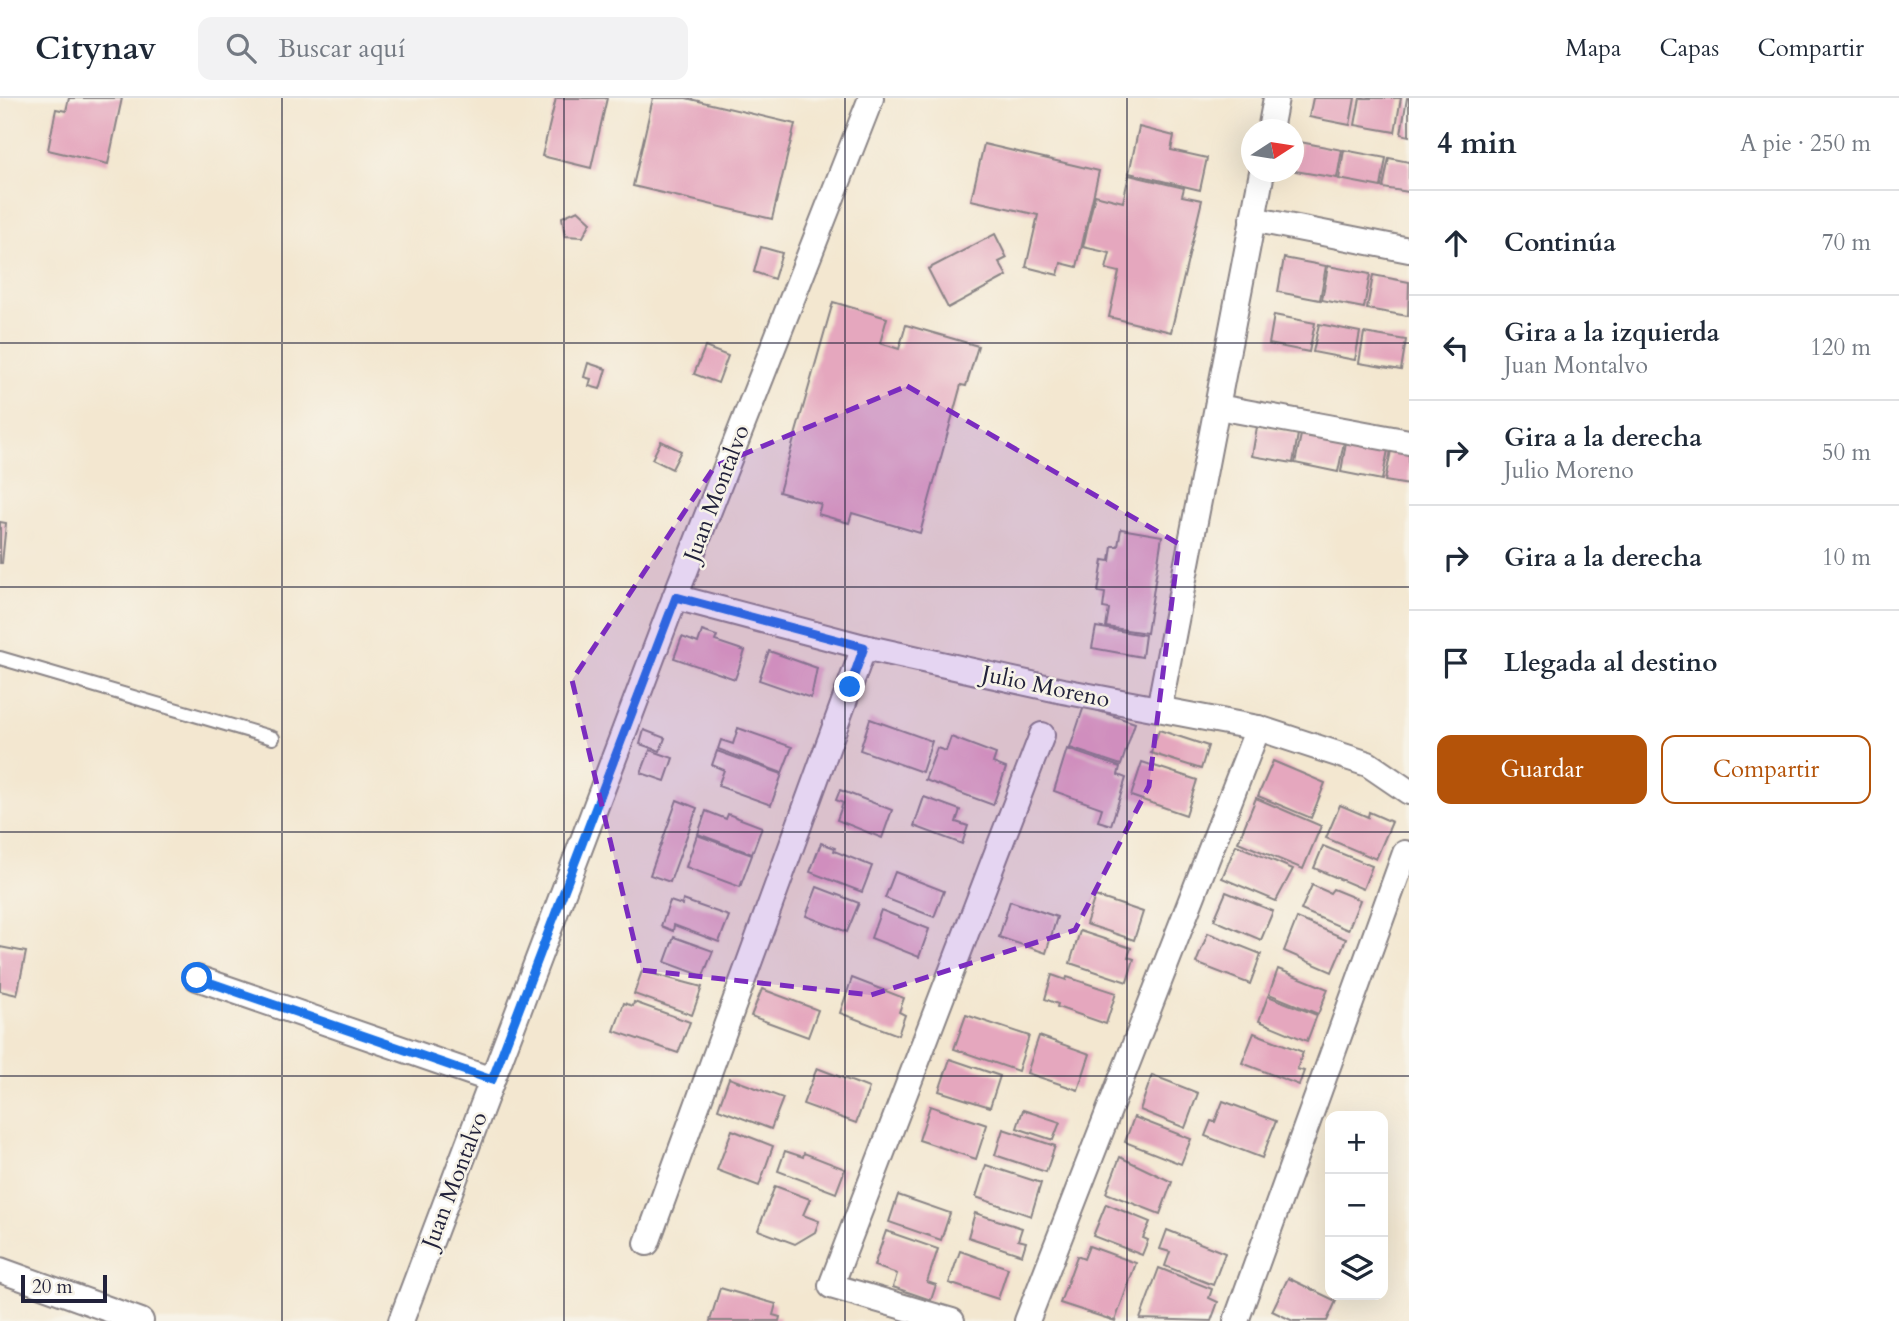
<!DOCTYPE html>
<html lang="es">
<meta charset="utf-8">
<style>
body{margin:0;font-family:Cardo,serif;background:#f2f2f3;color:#1f2937}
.controls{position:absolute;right:21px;bottom:21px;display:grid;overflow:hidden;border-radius:14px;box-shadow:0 7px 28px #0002}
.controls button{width:63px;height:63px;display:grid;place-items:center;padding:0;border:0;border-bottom:2px solid #e0e1e3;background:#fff;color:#1f2937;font:35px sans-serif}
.compass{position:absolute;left:1241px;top:21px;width:63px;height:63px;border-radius:50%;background:#fff;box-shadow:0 7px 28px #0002;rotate:78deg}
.scale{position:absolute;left:21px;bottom:18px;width:86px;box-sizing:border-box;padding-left:7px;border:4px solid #22223b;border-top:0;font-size:19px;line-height:24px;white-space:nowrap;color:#22223b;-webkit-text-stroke:5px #f7f3e8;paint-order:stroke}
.stop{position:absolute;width:21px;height:21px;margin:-16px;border:5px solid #1a73e8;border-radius:50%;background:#fff}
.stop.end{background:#1a73e8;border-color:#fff;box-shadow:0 2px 7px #0008}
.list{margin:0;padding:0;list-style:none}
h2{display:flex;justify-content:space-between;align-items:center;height:91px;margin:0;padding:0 28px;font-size:30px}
h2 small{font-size:23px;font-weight:400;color:#747a83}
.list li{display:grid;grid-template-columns:46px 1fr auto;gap:21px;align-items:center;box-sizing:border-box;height:105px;padding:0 28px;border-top:2px solid #e0e1e3}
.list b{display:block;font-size:26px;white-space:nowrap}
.list p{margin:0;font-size:23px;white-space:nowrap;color:#747a83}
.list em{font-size:23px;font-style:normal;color:#747a83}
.actions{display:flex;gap:14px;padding:21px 28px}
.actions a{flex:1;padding:16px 0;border:2px solid #b45309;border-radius:14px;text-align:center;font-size:24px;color:#b45309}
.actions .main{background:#b45309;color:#fff}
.icon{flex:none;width:38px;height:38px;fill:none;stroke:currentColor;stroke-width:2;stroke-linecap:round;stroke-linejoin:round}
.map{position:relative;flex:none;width:1409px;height:1223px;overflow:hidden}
header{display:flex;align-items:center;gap:42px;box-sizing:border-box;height:98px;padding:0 35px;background:#fff;border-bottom:2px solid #e0e1e3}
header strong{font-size:33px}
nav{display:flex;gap:38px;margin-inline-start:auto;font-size:24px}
.search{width:490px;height:63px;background:#f2f2f3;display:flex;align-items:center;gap:18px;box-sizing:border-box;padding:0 24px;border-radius:14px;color:#747a83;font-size:26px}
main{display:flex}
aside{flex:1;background:#fff}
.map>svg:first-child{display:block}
.building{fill:#e5a7be}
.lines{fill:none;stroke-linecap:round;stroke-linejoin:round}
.service-casing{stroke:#8a8486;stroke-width:16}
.minor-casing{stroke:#8a8486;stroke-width:28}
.service{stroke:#fff;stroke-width:12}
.minor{stroke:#fff;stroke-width:24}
.route{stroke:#1a73e8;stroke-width:9}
.marked{fill:#7b2cbf;fill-opacity:0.2;stroke:#7b2cbf;stroke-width:5;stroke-dasharray:14 9;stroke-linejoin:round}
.grid{fill:none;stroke:#22223b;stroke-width:2;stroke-opacity:0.55}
.labels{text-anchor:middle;stroke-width:5;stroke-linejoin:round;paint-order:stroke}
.street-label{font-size:23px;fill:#22223b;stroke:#f7f3e8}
</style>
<header>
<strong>Citynav</strong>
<div class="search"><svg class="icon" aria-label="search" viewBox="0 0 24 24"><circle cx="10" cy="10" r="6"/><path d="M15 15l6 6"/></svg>Buscar aquí</div>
<nav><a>Mapa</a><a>Capas</a><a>Compartir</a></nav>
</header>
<main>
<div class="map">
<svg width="1409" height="1223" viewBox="0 0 1409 1223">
<rect width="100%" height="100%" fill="#f7f3e8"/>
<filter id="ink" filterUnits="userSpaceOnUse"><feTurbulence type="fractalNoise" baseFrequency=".0143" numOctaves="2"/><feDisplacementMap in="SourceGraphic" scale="14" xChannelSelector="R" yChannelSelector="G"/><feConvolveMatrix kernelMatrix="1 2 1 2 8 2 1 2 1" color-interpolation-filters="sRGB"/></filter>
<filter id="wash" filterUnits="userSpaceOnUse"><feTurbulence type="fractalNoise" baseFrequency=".00686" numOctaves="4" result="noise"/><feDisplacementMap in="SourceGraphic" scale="28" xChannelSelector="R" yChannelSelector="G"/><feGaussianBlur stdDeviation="1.57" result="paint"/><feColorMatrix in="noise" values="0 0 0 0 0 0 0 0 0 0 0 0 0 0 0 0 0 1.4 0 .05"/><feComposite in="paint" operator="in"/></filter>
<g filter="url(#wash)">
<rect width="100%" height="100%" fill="#f3e7d0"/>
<g id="blocks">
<!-- building -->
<g class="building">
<path d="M69 0H122L108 66 48 52 56 11 66 13Z"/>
<path d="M556 0H607L591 70 542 58Z"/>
<path d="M653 0H686L795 26 772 121 633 88Z"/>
<path d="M1313 0H1355L1350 27 1309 19Z"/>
<path d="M1360 0H1401L1395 34 1355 27Z"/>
<path d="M1407 0H1409V38L1401 36Z"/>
<path d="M1139 29 1174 38 1171 52 1207 60 1200 92 1129 75Z"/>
<path d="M1300 44 1342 52 1337 80 1295 73Z"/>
<path d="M984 46 1099 73 1077 169 1061 165 1058 177 1026 169 1038 117 971 102Z"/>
<path d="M1344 52 1386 60 1381 89 1339 81Z"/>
<path d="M1389 60 1409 64V94L1383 90Z"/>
<path d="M1129 77 1184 90 1182 98 1202 102 1171 234 1109 219 1119 174 1106 171 1110 155 1083 149 1095 97 1123 104Z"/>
<path d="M578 112 591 124 583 139 565 138 562 119Z"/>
<path d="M995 136 1007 160 999 164 1007 178 948 210 928 171Z"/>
<path d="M761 149 782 155 774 181 754 174Z"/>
<path d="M1284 160 1326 168 1320 202 1278 194Z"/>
<path d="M1328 168 1370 176 1364 210 1322 202Z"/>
<path d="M1373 177 1409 184 1408 218 1367 211Z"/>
<path d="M833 204 887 220 880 245 899 251 906 227 978 248 966 288 961 287 920 435 852 415 849 425 818 416 821 406 779 394Z"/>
<path d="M1274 217 1315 225 1309 254 1269 246Z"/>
<path d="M1319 226 1360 234 1355 262 1313 254Z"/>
<path d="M1364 235 1406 242 1401 272 1359 265Z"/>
<path d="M705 249 728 258 718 285 694 276Z"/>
<path d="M588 265 606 271 600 291 589 288 591 281 584 279Z"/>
<path d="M1257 329 1298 336 1293 365 1252 358Z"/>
<path d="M1301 337 1344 344 1338 374 1295 365Z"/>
<path d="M661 343 681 353 672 371 652 361Z"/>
<path d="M1346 344 1388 352 1382 382 1341 374Z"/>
<path d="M1391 352 1409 356V387L1385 383Z"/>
<path d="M0 424 6 425 2 465H0Z"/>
<path d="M1121 431 1162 438 1147 535 1106 529 1109 511 1103 510 1105 495 1098 494 1103 462 1110 463 1112 448H1118Z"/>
<path d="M1096 529 1145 537 1142 559 1092 550Z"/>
<path d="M702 533 717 538 715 543 745 553 735 581 674 560 682 539 698 545Z"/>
<path d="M769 553 817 570 811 600 759 582Z"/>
<path d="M1084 608 1135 625 1121 667 1070 650Z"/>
<path d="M870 621 932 643 922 674 860 652Z"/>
<path d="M738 630 792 649 782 675 718 651 721 642 733 646Z"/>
<path d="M644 632 665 640 660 653 640 646Z"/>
<path d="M1159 632 1208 648 1201 671 1151 655Z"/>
<path d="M951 639 996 656 993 665 1006 670 993 707 925 682 937 650 946 653Z"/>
<path d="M1067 651 1120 669 1118 677 1126 680 1111 727 1098 723 1102 710 1054 693Z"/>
<path d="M650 652 673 660 665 683 641 675Z"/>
<path d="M717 653 782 676 771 707 718 688 724 672 712 667Z"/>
<path d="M1273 663 1325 685 1311 720 1258 698Z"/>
<path d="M1142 664 1197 682 1186 717 1131 698Z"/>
<path d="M840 692 892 712 882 740 837 722 843 705 836 702Z"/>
<path d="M924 699 960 712 956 724 968 728 962 746 914 728Z"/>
<path d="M1256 700 1321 728 1303 771 1238 744Z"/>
<path d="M677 702 697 710 670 784 650 777Z"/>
<path d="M1340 707 1368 719 1369 714 1392 724 1376 761 1326 740Z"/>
<path d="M706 713 726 721 728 716 762 729 752 756 698 736Z"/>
<path d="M697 737 752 757 740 789 686 769Z"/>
<path d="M821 745 835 750 834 753 872 768 862 794 810 774Z"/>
<path d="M1236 747 1293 771 1276 803 1222 780Z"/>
<path d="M1323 748 1372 768 1363 791 1314 770Z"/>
<path d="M895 774 944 793 934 819 885 800Z"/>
<path d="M1312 787 1330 795 1333 791 1360 802 1348 832 1301 812Z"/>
<path d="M817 789 859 805 847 834 806 818Z"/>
<path d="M1226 794 1273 813 1261 842 1214 822Z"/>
<path d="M1095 798 1143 814 1134 842 1086 826Z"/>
<path d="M683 802 729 818 719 844 674 827 673 833 661 828 670 803 682 807Z"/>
<path d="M1010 803 1057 819 1046 855 999 839Z"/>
<path d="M881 812 929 831 919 859 871 840Z"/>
<path d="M1297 820 1346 841 1332 874 1284 853Z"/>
<path d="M1080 833 1131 850 1128 859 1134 861 1127 884 1070 865Z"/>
<path d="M1208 835 1261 856 1250 886 1196 865Z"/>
<path d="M674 839 713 853 703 878 665 864Z"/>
<path d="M0 849 26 854 17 897 0 893Z"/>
<path d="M1278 871 1328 891 1318 916 1269 896Z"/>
<path d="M642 873 702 889 692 917 634 896Z"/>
<path d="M1052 877 1066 882 1067 879 1116 895 1106 926 1057 909 1058 906 1045 901Z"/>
<path d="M852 880 904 900 899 914 905 917 898 937 840 915Z"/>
<path d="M762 891 818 912 808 939 751 918Z"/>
<path d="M1268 898 1317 917 1307 943 1259 923Z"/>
<path d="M634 904 690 924 678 955 614 933 624 905 633 908Z"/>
<path d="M966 917 1029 938 1018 973 954 951Z"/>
<path d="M1254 935 1303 954 1297 971 1304 973 1299 987 1242 965Z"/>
<path d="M1039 938 1090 956 1078 992 1027 975Z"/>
<path d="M950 961 1000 978 990 1009 939 993Z"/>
<path d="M817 970 869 990 856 1025 803 1006Z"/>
<path d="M1152 977 1198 995 1185 1030 1140 1012Z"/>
<path d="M729 980 783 1000 771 1031 718 1011Z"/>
<path d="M1223 1003 1276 1023 1262 1060 1205 1038 1211 1023 1215 1024Z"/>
<path d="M930 1008 987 1027 976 1061 919 1042Z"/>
<path d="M1023 1012 1060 1024 1053 1042 1017 1030Z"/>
<path d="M1134 1019 1191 1041 1181 1066 1125 1044Z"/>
<path d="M1003 1031 1055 1048 1046 1074 995 1057Z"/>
<path d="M732 1032 773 1048 759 1088 717 1072Z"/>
<path d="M785 1053 803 1059 804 1055 845 1071 836 1095 778 1073Z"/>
<path d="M1120 1059 1172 1084 1160 1116 1106 1095Z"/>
<path d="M986 1067 1041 1085 1031 1118 976 1099Z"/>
<path d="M775 1088 810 1101 803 1117 819 1123 815 1134 795 1146 758 1132Z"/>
<path d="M898 1097 950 1115 941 1142 889 1124Z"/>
<path d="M1106 1106 1150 1124 1143 1140 1148 1142 1142 1157 1093 1138Z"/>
<path d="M975 1115 1022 1130 1018 1142 1026 1144 1022 1157 968 1139Z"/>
<path d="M1167 1132 1225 1155 1213 1187 1165 1168 1170 1154 1160 1151Z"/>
<path d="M886 1133 938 1151 927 1184 936 1187 931 1202 893 1189 897 1176 874 1168Z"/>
<path d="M1089 1148 1136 1165 1115 1223 1060 1205 1077 1158 1084 1161Z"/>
<path d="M960 1153 1008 1170 998 1201 949 1185Z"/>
<path d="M1159 1170 1212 1191 1209 1200 1218 1204 1211 1223 1140 1221Z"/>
<path d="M1288 1180 1336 1203 1327 1223H1293L1272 1213Z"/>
<path d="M720 1190 776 1206 773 1217 780 1219 779 1223H710Z"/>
</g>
</g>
</g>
<g filter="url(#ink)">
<use href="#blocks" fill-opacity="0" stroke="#8a8486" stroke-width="2"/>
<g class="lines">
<defs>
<path id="service" d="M0 560 273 640"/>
<g id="minor">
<path d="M1270 32 1276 0"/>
<path d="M1252 121 1409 152"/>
<path d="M1218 309 1409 344"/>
<path d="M675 499 864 549 1063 593 1258 630 1368 666 1409 694"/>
<path d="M1159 611 1262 74"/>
<path d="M197 880 492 982"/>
<path d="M647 1145 864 549"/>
<path d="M0 1172 141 1223"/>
<path d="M401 1223 675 499 871 0"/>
<path d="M952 1223 831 1188 1042 637"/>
<path d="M1027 1223 1258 630"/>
<path d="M1236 1223 1405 755"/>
</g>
</defs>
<!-- service casing -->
<use href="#service" class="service-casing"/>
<!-- minor casing -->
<use href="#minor" class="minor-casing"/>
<!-- service -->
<use href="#service" class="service"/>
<!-- minor -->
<use href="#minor" class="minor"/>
</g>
</g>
<g class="lines" filter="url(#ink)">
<!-- route -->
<path class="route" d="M197 880 492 982 676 499 864 549 850 589"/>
</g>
<!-- marked area -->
<path class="marked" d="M907 288 1179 446 1149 688 1075 832 871 897 641 872 572 582 715 368Z"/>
<!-- grid -->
<path class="grid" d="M282 0V1223M564 0V1223M845 0V1223M1127 0V1223M0 245H1409M0 489H1409M0 734H1409M0 978H1409"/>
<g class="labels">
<!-- street labels -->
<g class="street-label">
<text transform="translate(716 395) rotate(-69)" y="8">Juan Montalvo</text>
<text transform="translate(1046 588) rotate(12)" y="8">Julio Moreno</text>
<text transform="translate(454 1082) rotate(-69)" y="8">Juan Montalvo</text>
</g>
</g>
</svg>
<div class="controls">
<button>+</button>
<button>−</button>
<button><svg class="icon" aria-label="layers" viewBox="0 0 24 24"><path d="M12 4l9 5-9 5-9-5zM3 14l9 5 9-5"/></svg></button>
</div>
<svg class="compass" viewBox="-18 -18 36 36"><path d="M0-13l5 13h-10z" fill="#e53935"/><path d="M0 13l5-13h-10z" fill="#747a83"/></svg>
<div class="scale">20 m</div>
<div class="stop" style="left:197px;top:880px"></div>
<div class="stop end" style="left:850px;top:589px"></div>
</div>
<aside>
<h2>4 min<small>A pie · 250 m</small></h2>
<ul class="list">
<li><svg class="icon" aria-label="ahead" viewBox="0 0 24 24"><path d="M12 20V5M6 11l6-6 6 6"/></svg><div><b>Continúa</b></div><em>70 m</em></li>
<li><svg class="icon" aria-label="left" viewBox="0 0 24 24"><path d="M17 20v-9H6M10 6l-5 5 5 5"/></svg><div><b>Gira a la izquierda</b><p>Juan Montalvo</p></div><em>120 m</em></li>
<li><svg class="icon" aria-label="right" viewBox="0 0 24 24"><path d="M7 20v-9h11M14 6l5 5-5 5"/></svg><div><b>Gira a la derecha</b><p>Julio Moreno</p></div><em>50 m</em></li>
<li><svg class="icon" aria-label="right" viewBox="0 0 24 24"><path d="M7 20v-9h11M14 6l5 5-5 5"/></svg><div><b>Gira a la derecha</b></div><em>10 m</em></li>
<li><svg class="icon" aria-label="arrive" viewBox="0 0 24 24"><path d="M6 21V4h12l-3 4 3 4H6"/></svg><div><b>Llegada al destino</b></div></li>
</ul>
<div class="actions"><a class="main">Guardar</a><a>Compartir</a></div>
</aside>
</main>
